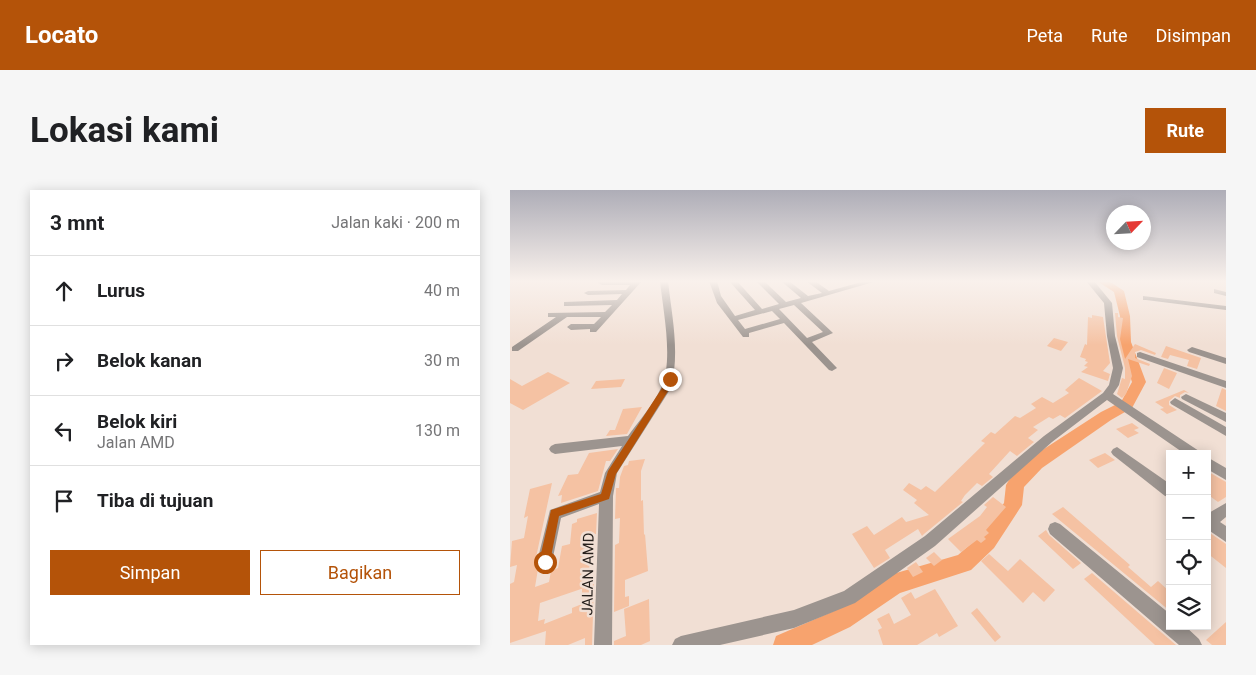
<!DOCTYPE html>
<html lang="id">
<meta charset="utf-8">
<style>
body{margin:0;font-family:Roboto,sans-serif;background:#f6f6f6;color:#202124}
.controls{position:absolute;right:15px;bottom:15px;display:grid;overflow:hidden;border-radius:0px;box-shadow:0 2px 12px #0003}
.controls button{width:45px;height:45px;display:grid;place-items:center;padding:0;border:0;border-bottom:1px solid #e0e0e0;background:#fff;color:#202124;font:25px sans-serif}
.compass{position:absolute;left:596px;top:15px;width:45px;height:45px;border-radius:50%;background:#fff;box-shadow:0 2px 12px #0003;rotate:65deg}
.stop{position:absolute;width:15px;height:15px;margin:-11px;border:4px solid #b45309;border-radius:50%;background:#fff}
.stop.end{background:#b45309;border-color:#fff;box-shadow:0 1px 5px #0008}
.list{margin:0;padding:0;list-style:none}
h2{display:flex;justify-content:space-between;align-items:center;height:65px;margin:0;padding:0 20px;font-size:21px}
h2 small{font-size:16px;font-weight:400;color:#757577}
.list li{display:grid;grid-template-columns:32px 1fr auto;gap:15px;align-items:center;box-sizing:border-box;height:70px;padding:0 20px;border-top:1px solid #e0e0e0}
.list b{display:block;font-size:19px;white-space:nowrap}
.list p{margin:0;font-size:16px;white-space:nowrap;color:#757577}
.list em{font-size:16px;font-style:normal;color:#757577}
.actions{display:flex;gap:10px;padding:15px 20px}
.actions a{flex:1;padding:11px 0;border:1px solid #b45309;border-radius:0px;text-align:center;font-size:18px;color:#b45309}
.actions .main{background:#b45309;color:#fff}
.icon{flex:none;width:28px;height:28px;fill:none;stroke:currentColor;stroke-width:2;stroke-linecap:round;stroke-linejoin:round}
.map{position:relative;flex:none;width:716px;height:455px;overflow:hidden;border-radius:0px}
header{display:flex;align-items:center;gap:30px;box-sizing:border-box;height:70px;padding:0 25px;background:#b45309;color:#fff}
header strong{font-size:24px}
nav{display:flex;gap:28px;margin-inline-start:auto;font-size:18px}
.intro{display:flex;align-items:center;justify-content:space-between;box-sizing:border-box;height:120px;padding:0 30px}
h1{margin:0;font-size:35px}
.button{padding:12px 22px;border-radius:0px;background:#b45309;color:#fff;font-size:18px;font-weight:700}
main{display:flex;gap:30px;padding:0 30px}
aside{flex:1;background:#fff;border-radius:0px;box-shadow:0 2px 12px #0003}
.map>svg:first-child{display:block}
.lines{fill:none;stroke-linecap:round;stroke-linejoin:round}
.river{fill:#f7a36e;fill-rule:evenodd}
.building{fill:#f5c2a3}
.minor{fill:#9c948f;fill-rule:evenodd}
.route{fill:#b45309}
.labels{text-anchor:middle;stroke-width:5;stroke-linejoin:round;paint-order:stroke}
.street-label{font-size:15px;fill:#27211d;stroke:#f1dfd4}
</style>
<header>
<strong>Locato</strong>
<nav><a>Peta</a><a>Rute</a><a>Disimpan</a></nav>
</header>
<div class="intro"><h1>Lokasi kami</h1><a class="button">Rute</a></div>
<main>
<aside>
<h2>3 mnt<small>Jalan kaki · 200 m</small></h2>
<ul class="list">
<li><svg class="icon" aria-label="ahead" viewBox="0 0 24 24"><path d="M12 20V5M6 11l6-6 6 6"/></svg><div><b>Lurus</b></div><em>40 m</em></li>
<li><svg class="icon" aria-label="right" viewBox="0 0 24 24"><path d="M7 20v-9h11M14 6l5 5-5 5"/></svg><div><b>Belok kanan</b></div><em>30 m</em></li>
<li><svg class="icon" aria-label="left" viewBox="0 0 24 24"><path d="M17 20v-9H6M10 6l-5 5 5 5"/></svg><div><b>Belok kiri</b><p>Jalan AMD</p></div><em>130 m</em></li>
<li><svg class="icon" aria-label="arrive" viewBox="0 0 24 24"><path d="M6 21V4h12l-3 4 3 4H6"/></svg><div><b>Tiba di tujuan</b></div></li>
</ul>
<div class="actions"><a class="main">Simpan</a><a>Bagikan</a></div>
</aside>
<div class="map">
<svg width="716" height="455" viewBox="0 0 716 455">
<rect width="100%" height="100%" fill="#f1dfd4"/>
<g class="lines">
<!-- river -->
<path class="river" d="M587 91H599L614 101 620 126 621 152 636 192 622 218 601 230 532 278 514 297 512 315 484 358 461 380 390 403 340 437 302 455H263L266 446 324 421 376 386 448 365 470 346 494 313 496 295 499 290 520 268 591 222 611 212 622 192 609 152 610 126 604 102Z"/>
</g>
<!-- building -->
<g class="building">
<path d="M605 123H608V127L613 128 610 149 615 169 625 154 646 163 645 165 631 160 625 162V168L640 174 639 176 618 169 622 186 616 204 612 208 607 204 612 188 615 189V178L607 146Z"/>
<path d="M582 125 593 127 600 173 593 181 600 184 598 191 571 182 578 177 574 176 578 172 575 171 576 169 570 167 575 154 577 155 578 127 582 128Z"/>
<path d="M544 148 558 152 551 161 537 156Z"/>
<path d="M656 156 691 168 687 179 677 176 679 170 660 165 658 169 651 167Z"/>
<path d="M654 178 667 183 659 199 647 193Z"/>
<path d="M38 182 60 193 13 220 0 213V189L12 196Z"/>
<path d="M569 188 592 201 555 228 550 225 543 229 539 227 523 237 528 240 518 248 524 252 507 266 500 261 479 284 483 287 472 296 467 293 455 305 451 311 453 312 414 344 412 346 408 339 375 360 380 368 364 378 342 344 357 336 364 345 392 327 396 332 419 325 404 313 407 310 393 300 399 293 411 300 416 296 425 302 475 253 471 251 481 242 485 244 505 226 510 228 526 218 521 214 532 207 543 213 559 203 555 200Z"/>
<path d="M115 189 111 197 81 199 86 191Z"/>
<path d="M712 198 716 200V221L706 216Z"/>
<path d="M674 200 679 203 675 202 670 205V208L665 206 659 211V215L667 220 657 224 650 219 654 218 645 212Z"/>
<path d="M132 217 117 244 96 246 100 240H105L113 219Z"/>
<path d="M622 233 629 238 624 240 629 243 618 248 606 239Z"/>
<path d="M108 259 100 271H96L88 301 51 313 52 305 48 306 58 285 68 284 79 263Z"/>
<path d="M595 263 605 270 588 278 579 270Z"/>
<path d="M135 269 131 281V311L133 310 134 345 135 344 138 381 115 390V407L119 406V416L104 422 105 355 109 353 110 328 105 329 106 298H109L110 287 114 276 118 275 119 271Z"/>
<path d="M697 281 716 292V307L708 312 697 304Z"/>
<path d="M42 293 25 372 28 379 25 397 39 392 41 381 48 378 52 356 60 354 62 334 67 332V329L87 323 86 344 82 345 79 381 75 382 74 398 30 413 28 431 35 429 34 434 62 423V418L72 414V399L84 394 82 455H75V448L58 455H35L36 441 0 453V394L4 392 7 375 0 377 2 351 14 348 18 326 14 328 20 299Z"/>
<path d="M483 307 496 317 476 340 479 343 474 347 476 349 471 353 467 350 451 362 438 349 470 326 477 317 474 315Z"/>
<path d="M553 317 620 375 618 377 641 397 648 391 660 402V421L542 324Z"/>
<path d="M536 340 539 345 571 373 563 379 528 346Z"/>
<path d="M697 341 716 354V378L697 363Z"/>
<path d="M424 362 432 370 424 376 416 368Z"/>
<path d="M479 364 498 381 510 369 545 400 534 412 523 402 513 413 471 371Z"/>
<path d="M406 372 413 382 403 387 397 378Z"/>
<path d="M582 383 666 455H645L574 389Z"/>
<path d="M425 399 448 436 429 447 427 443 407 455H373L368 440 372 438 367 429 379 423 384 434 401 425 391 408 401 402 405 409Z"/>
<path d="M139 409 140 451 131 455H104V451L116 446 114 419Z"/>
<path d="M467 418 491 447 485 452 461 423Z"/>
<path d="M716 432V455H702L696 450Z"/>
</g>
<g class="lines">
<!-- minor -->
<g class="minor">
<path d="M89 91H132L86 142H80V139L61 140 57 137 61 134H84L91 127H57L8 161H2V157L46 127H38V123L95 122 102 115 57 116H54V112L107 110 112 104 78 105 74 103 78 101 116 100 120 95H92L88 93Z"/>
<path d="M150 91H158C162 127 170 162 161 198L107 283 103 306 102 455H84L89 314 51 328 41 377 35 379 29 377 27 372 40 320 90 302 95 283 112 256 45 264 41 262 39 259 41 256 45 254 118 246C129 231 143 215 151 198 164 170 153 121 150 91Z"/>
<path d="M199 91H207L211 106 225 126 245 120 219 91H227L252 119 269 114 246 91H254L276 112 291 108 271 91H279L298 106 312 103 296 91H305L319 101 355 91H367L291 113 323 143 302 152 327 178 322 181 319 180 274 133 239 143V147H233L207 113ZM284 115 313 142 297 148 269 119ZM262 121 270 129 235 139 228 130Z"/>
<path d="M576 91H584L602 113 605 146 613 178 609 195 603 204 689 261 691 264H675L597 210 542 252 425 356 345 413 284 438 210 455H162L165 449 171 446 284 420 334 401 415 346 534 246 593 203 599 195 603 178 597 146 594 113Z"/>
<path d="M704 99 716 102V106L704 103Z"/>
<path d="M633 106 716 116V120L636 110H633Z"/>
<path d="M682 157 716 168V174L679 162 677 160Z"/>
<path d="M630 162 716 191V198L627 167V163Z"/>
<path d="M676 204 716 223V232L672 209 671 207Z"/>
<path d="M665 208 716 237V246L661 214 660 212Z"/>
<path d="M607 257 660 294V307L655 306 603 265 601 262 603 259Z"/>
<path d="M697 267 716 278V290L697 279Z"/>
<path d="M716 313V327L710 332 716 336V352L697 339V324Z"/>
<path d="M545 332 550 334 660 424V436H675L689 449 692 455H669L540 344 538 339 540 334Z"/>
</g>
</g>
<!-- sky -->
<linearGradient id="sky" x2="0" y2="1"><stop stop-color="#aeadb7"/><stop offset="0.59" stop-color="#f9f1ec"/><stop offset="1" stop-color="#f9f1ec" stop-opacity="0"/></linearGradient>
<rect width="716" height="155" fill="url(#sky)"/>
<!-- route -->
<path class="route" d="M160 186 163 189 160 198 106 284 99 309 49 326 40 372 39 376 35 377 31 376 29 372 41 320 91 304 98 281 152 198 156 189Z"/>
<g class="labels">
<!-- street labels -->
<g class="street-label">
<text transform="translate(78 384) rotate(-89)" y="5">JALAN AMD</text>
</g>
</g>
</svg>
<div class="controls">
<button>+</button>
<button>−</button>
<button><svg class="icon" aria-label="locate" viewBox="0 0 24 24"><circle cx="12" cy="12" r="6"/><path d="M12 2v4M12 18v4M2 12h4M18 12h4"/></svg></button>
<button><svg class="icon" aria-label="layers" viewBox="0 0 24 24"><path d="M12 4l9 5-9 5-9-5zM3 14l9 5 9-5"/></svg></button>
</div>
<svg class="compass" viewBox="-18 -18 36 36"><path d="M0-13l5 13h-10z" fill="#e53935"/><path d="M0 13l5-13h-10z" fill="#757577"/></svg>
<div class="stop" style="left:35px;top:372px"></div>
<div class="stop end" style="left:160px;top:189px"></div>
</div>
</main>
